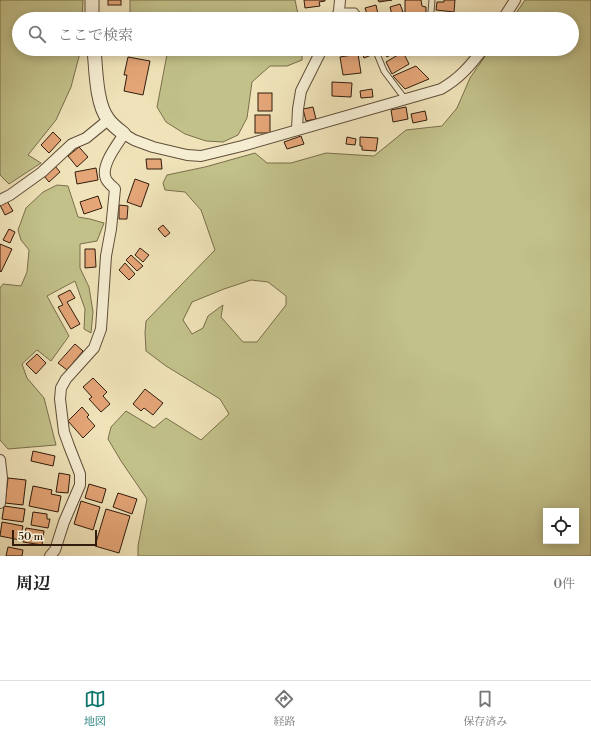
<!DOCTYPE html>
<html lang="ja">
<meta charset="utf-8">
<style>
body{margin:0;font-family:"Libre Bodoni","Noto Serif JP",serif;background:#f6f6f6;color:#222}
.controls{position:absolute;right:12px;bottom:12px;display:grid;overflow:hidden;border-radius:0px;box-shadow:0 2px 10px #0003}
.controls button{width:36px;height:36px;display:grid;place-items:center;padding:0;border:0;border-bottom:1px solid #e0e0e0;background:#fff;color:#222;font:20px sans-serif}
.scale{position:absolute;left:12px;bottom:10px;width:85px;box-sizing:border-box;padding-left:4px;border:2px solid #311c0e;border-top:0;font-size:11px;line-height:14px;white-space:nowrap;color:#311c0e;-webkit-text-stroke:3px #f5edd2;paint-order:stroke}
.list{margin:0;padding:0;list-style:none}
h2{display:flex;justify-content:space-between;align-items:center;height:52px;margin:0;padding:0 16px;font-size:17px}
h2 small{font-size:13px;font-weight:400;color:#767676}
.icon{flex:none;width:22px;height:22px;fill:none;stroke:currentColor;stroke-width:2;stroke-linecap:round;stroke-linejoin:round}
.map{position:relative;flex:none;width:591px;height:556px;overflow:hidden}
.search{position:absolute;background:#fff;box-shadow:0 2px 10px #0003;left:12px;right:12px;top:12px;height:44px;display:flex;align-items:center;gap:10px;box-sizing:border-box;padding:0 14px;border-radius:22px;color:#767676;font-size:15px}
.sheet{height:124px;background:#fff}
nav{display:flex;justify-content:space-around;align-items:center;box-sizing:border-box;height:56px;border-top:1px solid #e0e0e0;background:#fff;font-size:11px;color:#767676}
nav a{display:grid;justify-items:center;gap:2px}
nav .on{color:#0f766e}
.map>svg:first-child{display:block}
.green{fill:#c2c18a;stroke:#7a6e4c;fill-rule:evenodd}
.building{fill:#e4a577;stroke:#311c0e}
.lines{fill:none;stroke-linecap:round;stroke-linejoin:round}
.service-casing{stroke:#614e39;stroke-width:7}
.minor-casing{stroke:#614e39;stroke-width:12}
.tertiary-casing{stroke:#614e39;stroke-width:15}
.service{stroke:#f5edd2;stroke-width:5}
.minor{stroke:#f5edd2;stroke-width:10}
.tertiary{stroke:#f5edd2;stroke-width:13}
</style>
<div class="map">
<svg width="591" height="556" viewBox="0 0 591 556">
<rect width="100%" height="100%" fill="#f0e3b9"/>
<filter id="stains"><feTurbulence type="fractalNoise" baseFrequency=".005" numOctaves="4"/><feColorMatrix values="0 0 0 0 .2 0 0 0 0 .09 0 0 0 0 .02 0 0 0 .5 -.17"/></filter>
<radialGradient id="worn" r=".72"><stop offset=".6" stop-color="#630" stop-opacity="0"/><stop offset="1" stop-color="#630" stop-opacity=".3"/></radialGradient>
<!-- green -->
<g class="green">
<path d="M0 0H83L82 19H19V49H81L71 87 56 120 28 155 41 163 9 184 0 175Z"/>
<path d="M130 0H295L299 19H130Z"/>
<path d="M525 0H591V556H138V546L147 499 121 461 108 439 111 427 126 411 154 428 166 418 201 440 229 414 220 399 166 366 146 351 145 333 146 321 215 250 201 210 185 192 165 190 163 183 167 175 205 167 255 153 267 163H291L326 153 374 156 406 130 442 126 457 108 470 78 490 49H572V19H512ZM251 280 268 282 286 296V305L257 342H243L221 317 223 305 208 316 203 328 192 334 183 320 192 302 224 289ZM546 511H576V541H546Z"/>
<path d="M168 49H302V60L287 66H270L252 82 247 118 238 135 223 142 206 141 185 134 166 122 157 107Z"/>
<path d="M57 185 68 186 78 217 90 219 104 223 97 241 80 244V268L89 287 93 312 91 333 84 329 85 309 75 281 47 296 69 336 51 361 37 350 22 364 27 378 44 398 56 445 8 449 0 440V288L3 284 21 286 27 272 29 250 21 240 18 230 26 208 43 192Z"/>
</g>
<!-- building -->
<g class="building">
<rect x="108" y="0" width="13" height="5"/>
<path d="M304 0H325V1L319 2 320 6 305 8Z"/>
<path d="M378 0H392L379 2Z"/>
<path d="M405 0H421L422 6 426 7V15H405Z"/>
<path d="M444 0H455L454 12 436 10 437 2H444Z"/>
<path d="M400 4 403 12 392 15 390 7Z"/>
<path d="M376 5 378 14 368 17 365 8Z"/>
<path d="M344 49H355L345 52Z"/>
<path d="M367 49H372L374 54 364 58 362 51Z"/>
<path d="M382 49H400L387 57Z"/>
<path d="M413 49H425L418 55Z"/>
<path d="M453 49H462L460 53Z"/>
<path d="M403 52 409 64 392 74 386 62Z"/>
<path d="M358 54 361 73 343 75 340 57Z"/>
<path d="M128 57 150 61 143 95 124 91 127 75H124Z"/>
<path d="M416 66 429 79 405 89 393 76Z"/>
<path d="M332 82 352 83 351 97 332 96Z"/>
<path d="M372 89 373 97 361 98 360 91Z"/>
<rect x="258" y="93" width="14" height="18"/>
<path d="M313 107 316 119 306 121 303 109Z"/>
<path d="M406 107 408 119 393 122 391 110Z"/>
<path d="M425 111 427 120 413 123 411 114Z"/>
<rect x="255" y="115" width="15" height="18"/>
<path d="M53 132 61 140 49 153 41 145Z"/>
<path d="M301 136 304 144 287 149 284 142Z"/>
<path d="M347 137 356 139 355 145 346 144Z"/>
<path d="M360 137 378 138 376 151 362 150V146H360Z"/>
<path d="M79 147 88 157 77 167 68 156Z"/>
<path d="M146 159H161L162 169H147Z"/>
<path d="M55 166 60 172 49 182 44 176Z"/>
<path d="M96 168 98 180 77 184 75 172Z"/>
<path d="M135 179 149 184 141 207 127 202Z"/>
<path d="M98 196 102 208 84 214 80 202Z"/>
<path d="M7 201 13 211 5 215 0 205Z"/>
<path d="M119 205 128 206 127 219H119Z"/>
<path d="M163 225 170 233 165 237 158 229Z"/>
<path d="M9 229 15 232 10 243 3 240Z"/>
<path d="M0 244 12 249 1 272 0 271Z"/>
<path d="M140 248 149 255 143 262 135 255Z"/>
<path d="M85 249H95L96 267 85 268Z"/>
<path d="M131 255 143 266 137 271 126 260Z"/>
<path d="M125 263 135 274 129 280 119 270Z"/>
<path d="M70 290 75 298 67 302 80 324 71 329 58 307 63 305 58 296Z"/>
<path d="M75 344 83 351 67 370 58 363Z"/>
<path d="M37 354 46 363 36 374 26 364Z"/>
<path d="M93 378 107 392 103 396 110 404 101 412 89 399 92 397 83 387Z"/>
<path d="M145 389 163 403 153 415 144 408 141 411 133 404Z"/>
<path d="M82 407 89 415 87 417 95 426 83 438 68 421Z"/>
<path d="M33 451 55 456 53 466 31 461Z"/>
<path d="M59 473 70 475 68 493 56 492Z"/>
<path d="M8 478 26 480 23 505 5 503Z"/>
<path d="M89 484 106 489 102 503 85 498Z"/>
<path d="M33 486 52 490 51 494 61 496 58 512 29 506Z"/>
<path d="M118 493 137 499 132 514 113 507Z"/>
<path d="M81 501 100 507 93 530 74 524Z"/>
<path d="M4 506 25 509 23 522 2 519Z"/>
<path d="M106 509 130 516 119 553 95 546Z"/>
<path d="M33 512 47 514V519H50L48 528 31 525Z"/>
<path d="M2 522 23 526 20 540 0 536Z"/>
<path d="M26 528 44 531 42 545 23 542Z"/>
<path d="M8 547 23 550 22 556H6Z"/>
</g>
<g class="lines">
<defs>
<g id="service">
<path d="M339 11H355L361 19"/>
<path d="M431 12 432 0"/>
<path d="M375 49 384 71 405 99"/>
</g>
<g id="minor">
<path d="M336 19 339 11 340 0"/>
<path d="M503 19 515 0"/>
<path d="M297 129 298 109 301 91 322 49"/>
<path d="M0 200 10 195 42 172 72 144 86 138 108 120"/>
<path d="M0 460 2 478 0 503"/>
<path d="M50 556 55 550 64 522 80 485V474L69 446 64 432 60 399 61 388 66 379 94 348 101 329 106 256 111 229 115 189C112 186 108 183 106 179 100 166 117 145 124 134L134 140 153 147 187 155 201 156 242 146 441 89C460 78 470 66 483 49"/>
</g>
<g id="tertiary">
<path d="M92 0V19"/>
<path d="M94 49C96 69 96 104 108 119 112 125 119 130 124 134"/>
</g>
</defs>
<!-- service casing -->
<use href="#service" class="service-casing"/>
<!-- minor casing -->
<use href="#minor" class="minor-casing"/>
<!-- tertiary casing -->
<use href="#tertiary" class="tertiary-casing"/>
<!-- service -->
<use href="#service" class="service"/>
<!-- minor -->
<use href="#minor" class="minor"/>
<!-- tertiary -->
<use href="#tertiary" class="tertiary"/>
</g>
<rect width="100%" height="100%" filter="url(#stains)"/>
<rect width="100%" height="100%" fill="url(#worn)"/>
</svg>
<div class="controls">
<button><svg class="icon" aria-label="locate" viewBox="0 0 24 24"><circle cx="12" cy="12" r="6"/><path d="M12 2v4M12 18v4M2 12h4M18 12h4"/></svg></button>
</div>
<div class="scale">50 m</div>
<div class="search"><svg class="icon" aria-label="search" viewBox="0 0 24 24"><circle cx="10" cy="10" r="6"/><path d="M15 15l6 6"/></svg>ここで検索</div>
</div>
<section class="sheet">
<h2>周辺<small>0件</small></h2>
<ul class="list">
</ul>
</section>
<nav>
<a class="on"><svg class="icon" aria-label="map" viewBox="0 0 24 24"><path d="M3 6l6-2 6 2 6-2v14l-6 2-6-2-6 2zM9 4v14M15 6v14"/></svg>地図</a>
<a><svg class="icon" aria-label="directions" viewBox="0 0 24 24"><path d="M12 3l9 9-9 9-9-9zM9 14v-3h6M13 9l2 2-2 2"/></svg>経路</a>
<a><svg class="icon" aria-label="saved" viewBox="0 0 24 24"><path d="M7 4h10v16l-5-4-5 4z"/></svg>保存済み</a>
</nav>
